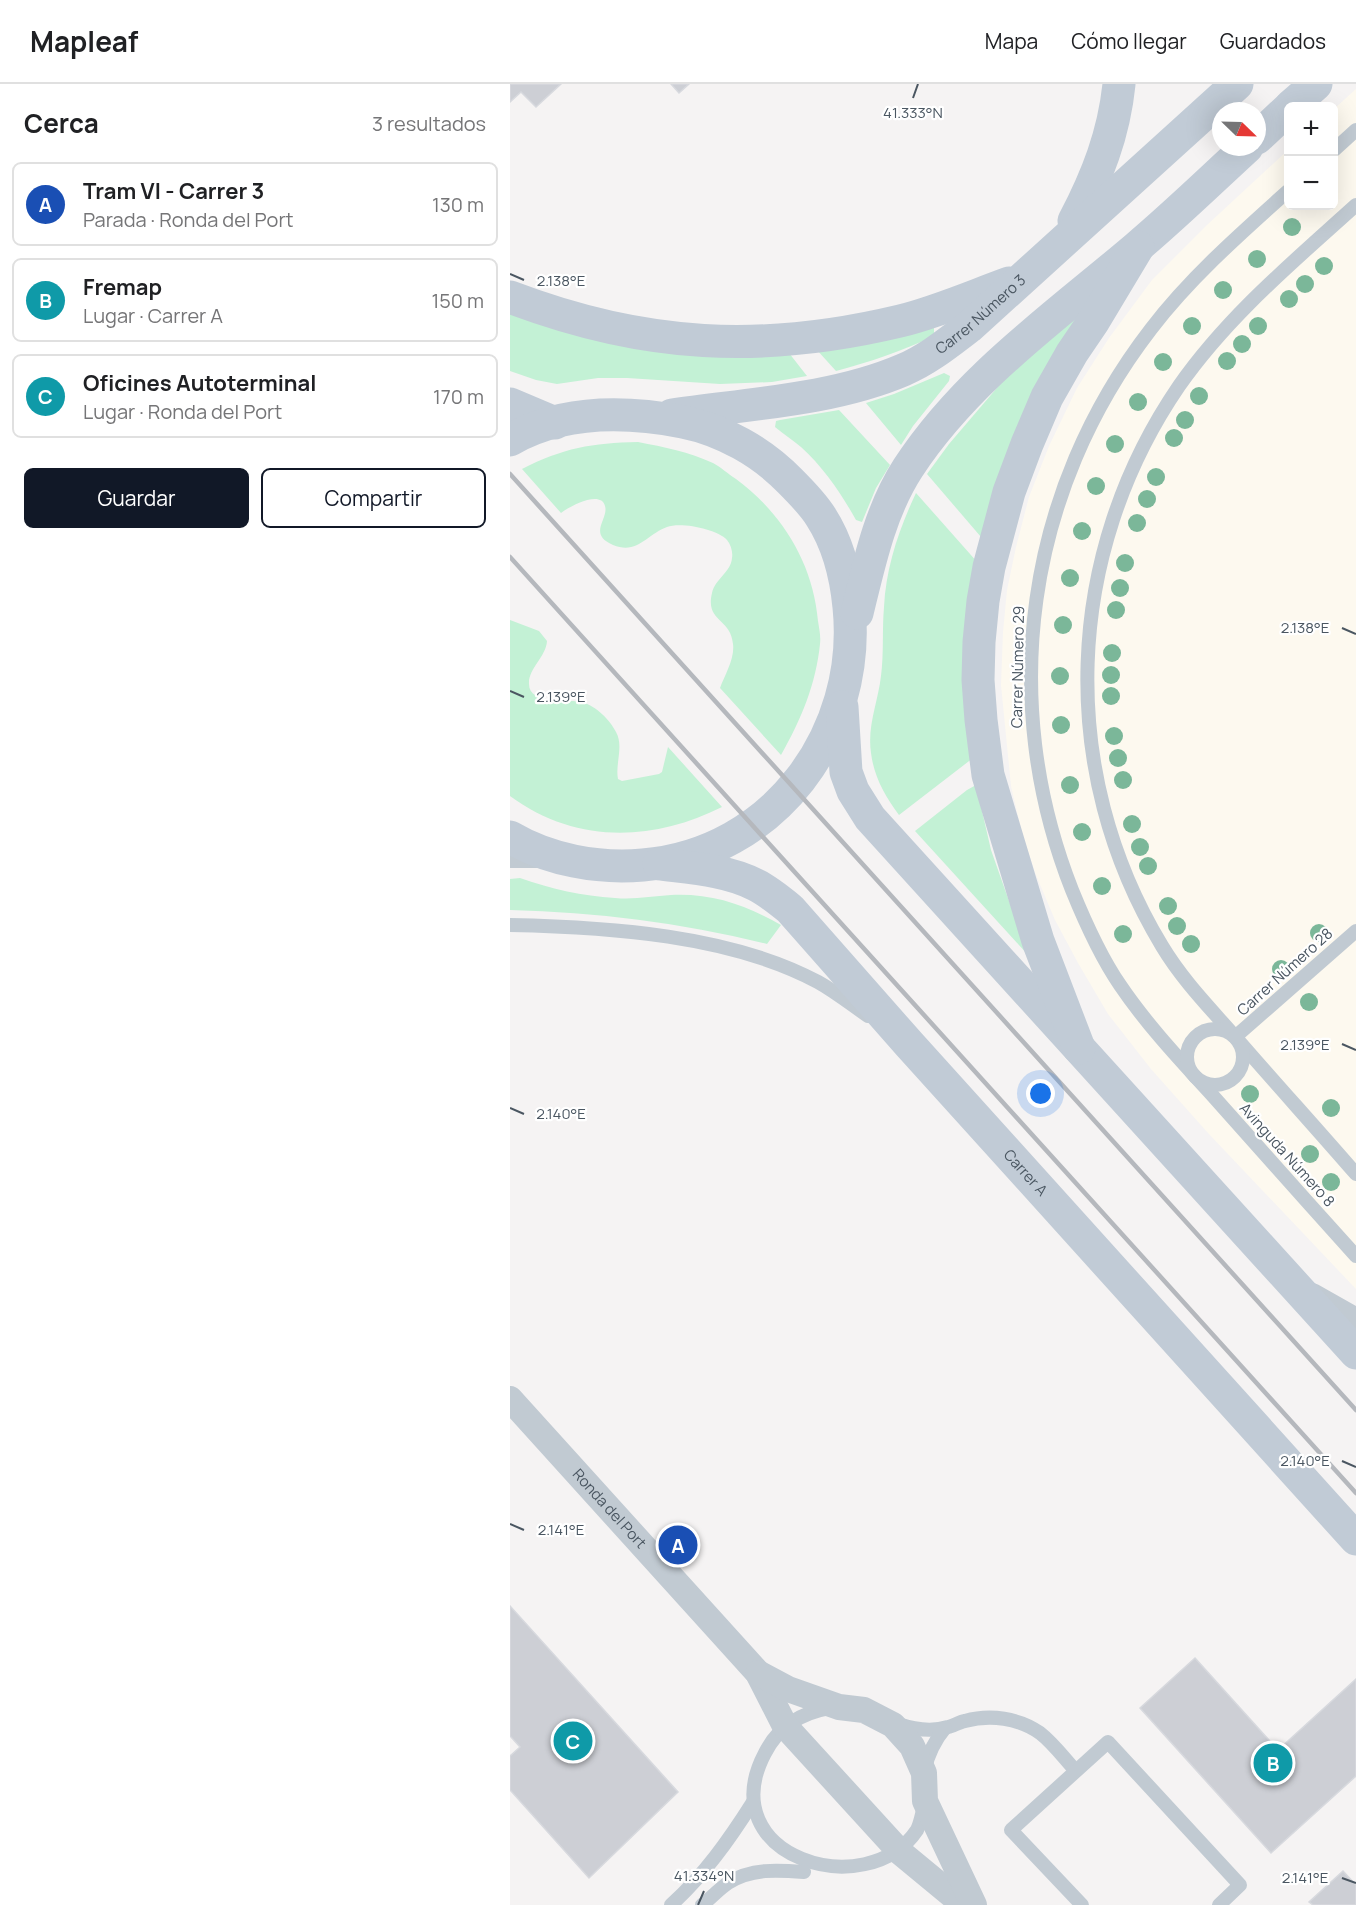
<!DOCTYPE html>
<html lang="es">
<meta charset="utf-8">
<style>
body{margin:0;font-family:Manrope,sans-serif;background:#f2f2f2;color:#202124}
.controls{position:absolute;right:18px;top:18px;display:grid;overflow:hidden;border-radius:9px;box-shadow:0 6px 24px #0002}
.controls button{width:54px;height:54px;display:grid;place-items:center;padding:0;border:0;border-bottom:2px solid #e0e0e0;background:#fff;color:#202124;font:30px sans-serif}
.compass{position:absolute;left:702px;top:18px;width:54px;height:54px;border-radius:50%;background:#fff;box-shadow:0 6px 24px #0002;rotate:113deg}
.you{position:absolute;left:531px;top:1010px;width:21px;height:21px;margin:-15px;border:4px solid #fff;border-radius:50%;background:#1a73e8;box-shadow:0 0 0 9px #1a73e833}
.badge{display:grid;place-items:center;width:39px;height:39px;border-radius:50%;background:#111827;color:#fff;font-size:20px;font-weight:700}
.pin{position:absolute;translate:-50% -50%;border:3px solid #fff;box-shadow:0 2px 6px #0006}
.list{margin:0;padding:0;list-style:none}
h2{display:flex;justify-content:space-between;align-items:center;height:78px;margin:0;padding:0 24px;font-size:26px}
h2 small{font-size:20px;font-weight:400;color:#757577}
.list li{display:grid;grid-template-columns:39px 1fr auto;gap:18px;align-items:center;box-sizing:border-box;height:84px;margin:0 12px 12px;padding:0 12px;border:2px solid #e0e0e0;border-radius:9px}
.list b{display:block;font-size:22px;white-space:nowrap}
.list p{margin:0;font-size:20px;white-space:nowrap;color:#757577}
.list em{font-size:20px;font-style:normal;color:#757577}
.actions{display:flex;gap:12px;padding:18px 24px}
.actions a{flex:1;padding:14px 0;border:2px solid #111827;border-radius:9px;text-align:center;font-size:21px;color:#111827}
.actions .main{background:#111827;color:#fff}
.map{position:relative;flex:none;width:846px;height:1821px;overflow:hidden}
header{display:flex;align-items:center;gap:36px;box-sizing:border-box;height:84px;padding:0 30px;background:#fff;border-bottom:2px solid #e0e0e0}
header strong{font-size:28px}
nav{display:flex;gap:33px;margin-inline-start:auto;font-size:21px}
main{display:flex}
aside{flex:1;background:#fff}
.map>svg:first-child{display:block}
.commercial{fill:#fdf9ef}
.green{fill:#c3f1d5}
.building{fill:#cdcfd5;stroke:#d7d9de;stroke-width:1.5}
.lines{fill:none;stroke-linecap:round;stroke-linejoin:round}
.lane{stroke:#c1cad2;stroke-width:14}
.street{stroke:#c1cad2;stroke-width:26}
.secondary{stroke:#c1cbd6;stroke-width:33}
.rail{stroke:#b5b8bd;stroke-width:4.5}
.tree{fill:#7bb799}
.ticks{fill:none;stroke:#4a5661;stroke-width:2}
.labels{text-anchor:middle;stroke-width:4.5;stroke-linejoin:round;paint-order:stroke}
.street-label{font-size:15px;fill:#4a5661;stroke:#fff}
.ticks-label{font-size:15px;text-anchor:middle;fill:#4a5661;stroke:#fff;stroke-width:4.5;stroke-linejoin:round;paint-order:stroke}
</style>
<header>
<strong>Mapleaf</strong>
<nav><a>Mapa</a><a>Cómo llegar</a><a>Guardados</a></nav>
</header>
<main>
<aside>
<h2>Cerca<small>3 resultados</small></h2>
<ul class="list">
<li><span class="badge" style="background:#1a4fb4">A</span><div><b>Tram VI - Carrer 3</b><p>Parada · Ronda del Port</p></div><em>130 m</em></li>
<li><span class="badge" style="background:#0f9aa8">B</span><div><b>Fremap</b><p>Lugar · Carrer A</p></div><em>150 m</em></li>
<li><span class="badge" style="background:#0f9aa8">C</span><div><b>Oficines Autoterminal</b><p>Lugar · Ronda del Port</p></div><em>170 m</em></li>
</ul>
<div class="actions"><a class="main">Guardar</a><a>Compartir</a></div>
</aside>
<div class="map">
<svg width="846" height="1821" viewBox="0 0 846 1821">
<rect width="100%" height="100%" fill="#f5f3f3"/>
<!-- commercial -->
<path class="commercial" d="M846 5V1205L698 1049 641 985 598 930 568 879 545 836 526 791 512 749 501 702 491 601 493 548 497 506 506 463 519 413 539 362 567 304 599 254 642 196 697 141 778 66V122H824V25Z"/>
<!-- green -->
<g class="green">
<path d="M0 224 279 269 297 292 262 298 210 300 117 294H88L47 300 26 296 0 287Z"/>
<path d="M570 227 471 453 417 390 439 360 510 277Z"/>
<path d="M424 243V252C392 267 360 278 326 287L307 266Z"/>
<path d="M434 289 440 292 439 297 403 342 391 361 356 319 384 310Z"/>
<path d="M329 326 380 381 366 404 352 438 346 436C331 409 314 384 291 363 283 356 273 350 265 343L266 337 270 336Z"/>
<path d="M128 358C154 363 179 368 203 379 211 383 218 390 226 395 272 429 303 479 308 537 309 544 311 552 310 560 306 600 291 636 271 671L210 604C215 591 225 574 223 560 221 534 195 538 202 509 205 495 221 488 222 474 223 468 221 461 217 456 207 445 171 438 157 443 137 450 128 471 103 461 77 450 99 435 95 422 91 405 58 423 51 429L12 385C53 364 82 359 128 358Z"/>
<path d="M406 409 468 479 463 674 389 731C375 712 364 693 361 669 357 642 368 618 371 592 374 569 372 546 374 523 376 483 389 445 406 409Z"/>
<path d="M0 536 29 547 37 557C36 573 18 585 19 600 19 621 58 615 72 618 86 622 100 636 106 648 114 662 105 680 108 695L112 697 149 690 152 688 158 663 212 723C142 758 65 760 0 712Z"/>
<path d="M466 701 481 766 518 871 405 747 457 706Z"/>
<path d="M10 794C42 805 72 812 105 814 124 816 142 812 161 811 202 809 236 821 271 841L257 860C173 839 87 828 0 826V795Z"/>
</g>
<!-- building -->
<g class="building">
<path d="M0 0H51L26 23 11 8 0 18Z"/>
<path d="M161 0H179L169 9Z"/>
<path d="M0 1522 168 1708 79 1794 0 1706V1672L10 1663 0 1652Z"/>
<path d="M685 1574 768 1666 846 1595V1692L761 1769 630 1624Z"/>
<path d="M833 1787 846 1801V1821H803L799 1818Z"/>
</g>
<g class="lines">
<!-- lane -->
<g class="lane">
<path d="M824 66 846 46"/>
<path d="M778 107C730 150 680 194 641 245 516 407 487 616 562 806 575 838 590 872 610 901 637 941 671 977 703 1012 751 1066 798 1119 846 1172"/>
<path d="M846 121C783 178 718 232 669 302 554 470 546 687 652 862 673 897 701 925 728 956 767 1001 807 1045 846 1090"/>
<path d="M0 777H28"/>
<path d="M0 841C98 843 221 851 308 898 326 908 342 921 358 932"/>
<circle cx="705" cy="973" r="28"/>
<path d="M725 953 846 847"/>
<path d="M319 1624C291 1629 268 1643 255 1669 200 1773 357 1821 407 1746 411 1738 412 1728 415 1719"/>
<path d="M388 1640C403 1645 422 1648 438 1643 443 1642 449 1638 455 1637 480 1630 509 1634 530 1649 543 1659 554 1674 565 1686"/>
<path d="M414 1687C418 1671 424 1657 435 1644"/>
<path d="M161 1821C194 1791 219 1756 243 1718"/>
<path d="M192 1821C201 1814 209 1805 218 1799 241 1784 268 1786 294 1788"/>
<path d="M572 1821 501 1746 598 1658 730 1801 709 1821"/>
</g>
<!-- street -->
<g class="street">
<path d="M802 1212 846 1237"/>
<path id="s1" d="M0 1315 248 1589 275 1642 391 1769 454 1821"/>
<path d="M248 1589 278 1605 329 1623 354 1626 383 1641 402 1662 414 1689 415 1717 464 1821"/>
</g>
<!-- secondary -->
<g class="secondary">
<path d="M781 22 806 0"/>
<path d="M747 54 778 25"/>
<path d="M564 137C587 93 604 50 609 0"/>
<path d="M0 213C134 264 252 270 390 237 427 228 463 212 499 199"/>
<path d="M0 320 45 339"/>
<path id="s2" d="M162 331C237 320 323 316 393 286 417 276 438 259 459 243L727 0"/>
<path d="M0 356C52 326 116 327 173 338 213 346 252 368 280 397 291 408 303 420 311 433 329 461 336 491 339 523 352 650 264 770 133 781 88 785 39 776 0 753"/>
<path d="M347 529C359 480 370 427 398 384 456 295 546 232 626 164 664 132 700 97 737 63"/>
<path d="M332 623 336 688 343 707 360 734 846 1269"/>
<path id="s3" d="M149 780C181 784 217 786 246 801 258 807 269 816 280 825L399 960 846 1455"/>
<path d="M569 964 528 857 478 691 471 636 468 596 469 558 473 517 479 483 499 408 517 360 537 313 562 269 583 238 628 163"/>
</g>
<!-- rail -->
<g class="rail">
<path d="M0 390 846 1326"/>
<path d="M0 473 846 1409"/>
</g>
</g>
<!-- trees -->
<g class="tree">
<circle cx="782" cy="143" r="9"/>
<circle cx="747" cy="175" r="9"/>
<circle cx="814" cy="182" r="9"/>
<circle cx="795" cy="200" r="9"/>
<circle cx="713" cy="206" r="9"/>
<circle cx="779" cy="215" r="9"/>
<circle cx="682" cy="242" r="9"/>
<circle cx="748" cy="242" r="9"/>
<circle cx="732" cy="260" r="9"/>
<circle cx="717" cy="277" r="9"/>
<circle cx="653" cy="278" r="9"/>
<circle cx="689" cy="312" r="9"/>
<circle cx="628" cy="318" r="9"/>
<circle cx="675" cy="336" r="9"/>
<circle cx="664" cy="354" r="9"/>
<circle cx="605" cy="360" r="9"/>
<circle cx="646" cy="393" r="9"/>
<circle cx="586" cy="402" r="9"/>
<circle cx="637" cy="415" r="9"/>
<circle cx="627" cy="439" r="9"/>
<circle cx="572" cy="447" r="9"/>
<circle cx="615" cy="479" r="9"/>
<circle cx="560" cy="494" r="9"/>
<circle cx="610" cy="504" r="9"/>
<circle cx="606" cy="526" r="9"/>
<circle cx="553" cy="541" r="9"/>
<circle cx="602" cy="569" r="9"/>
<circle cx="601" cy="591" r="9"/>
<circle cx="550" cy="592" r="9"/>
<circle cx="601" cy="612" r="9"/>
<circle cx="551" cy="641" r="9"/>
<circle cx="604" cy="652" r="9"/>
<circle cx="608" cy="674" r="9"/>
<circle cx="613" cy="696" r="9"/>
<circle cx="560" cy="701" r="9"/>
<circle cx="622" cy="740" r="9"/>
<circle cx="572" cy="748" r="9"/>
<circle cx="630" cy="763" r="9"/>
<circle cx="638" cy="782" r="9"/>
<circle cx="592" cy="802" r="9"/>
<circle cx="658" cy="822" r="9"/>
<circle cx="667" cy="842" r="9"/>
<circle cx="809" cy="849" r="9"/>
<circle cx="613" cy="850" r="9"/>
<circle cx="681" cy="860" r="9"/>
<circle cx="771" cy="885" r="9"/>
<circle cx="799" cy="918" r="9"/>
<circle cx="740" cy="1010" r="9"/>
<circle cx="821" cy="1024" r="9"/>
<circle cx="800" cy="1070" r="9"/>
<circle cx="821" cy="1098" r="9"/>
</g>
<!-- ticks -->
<path class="ticks" d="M403 14 408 0M0 190 14 196M832 544 846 550M0 607 14 613M832 960 846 966M0 1024 14 1030M832 1377 846 1383M0 1440 14 1446M832 1794 846 1799M188 1821 194 1807"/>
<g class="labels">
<!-- street labels -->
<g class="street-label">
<text dy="5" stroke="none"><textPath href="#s2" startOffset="332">Carrer Número 3</textPath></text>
<text transform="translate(508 583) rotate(-89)" y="5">Carrer Número 29</text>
<text transform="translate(775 888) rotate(-42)" y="5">Carrer Número 28</text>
<text transform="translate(777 1071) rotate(48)" y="5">Avinguda Número 8</text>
<text dy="5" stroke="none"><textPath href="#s3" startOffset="495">Carrer A</textPath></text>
<text dy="5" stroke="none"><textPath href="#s1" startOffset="148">Ronda del Port</textPath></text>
</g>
</g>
<g class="ticks-label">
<text x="403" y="34">41.333°N</text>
<text x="51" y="202">2.138°E</text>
<text x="795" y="549">2.138°E</text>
<text x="51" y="618">2.139°E</text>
<text x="795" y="966">2.139°E</text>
<text x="51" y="1035">2.140°E</text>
<text x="795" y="1382">2.140°E</text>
<text x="51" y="1451">2.141°E</text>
<text x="194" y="1797">41.334°N</text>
<text x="795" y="1799">2.141°E</text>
</g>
</svg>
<div class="controls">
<button>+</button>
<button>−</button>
</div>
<svg class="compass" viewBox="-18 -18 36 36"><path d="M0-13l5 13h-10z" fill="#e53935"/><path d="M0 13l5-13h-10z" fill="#757577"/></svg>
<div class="you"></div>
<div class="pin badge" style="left:168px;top:1461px;background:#1a4fb4">A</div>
<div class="pin badge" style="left:763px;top:1679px;background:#0f9aa8">B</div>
<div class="pin badge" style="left:63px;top:1657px;background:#0f9aa8">C</div>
</div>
</main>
